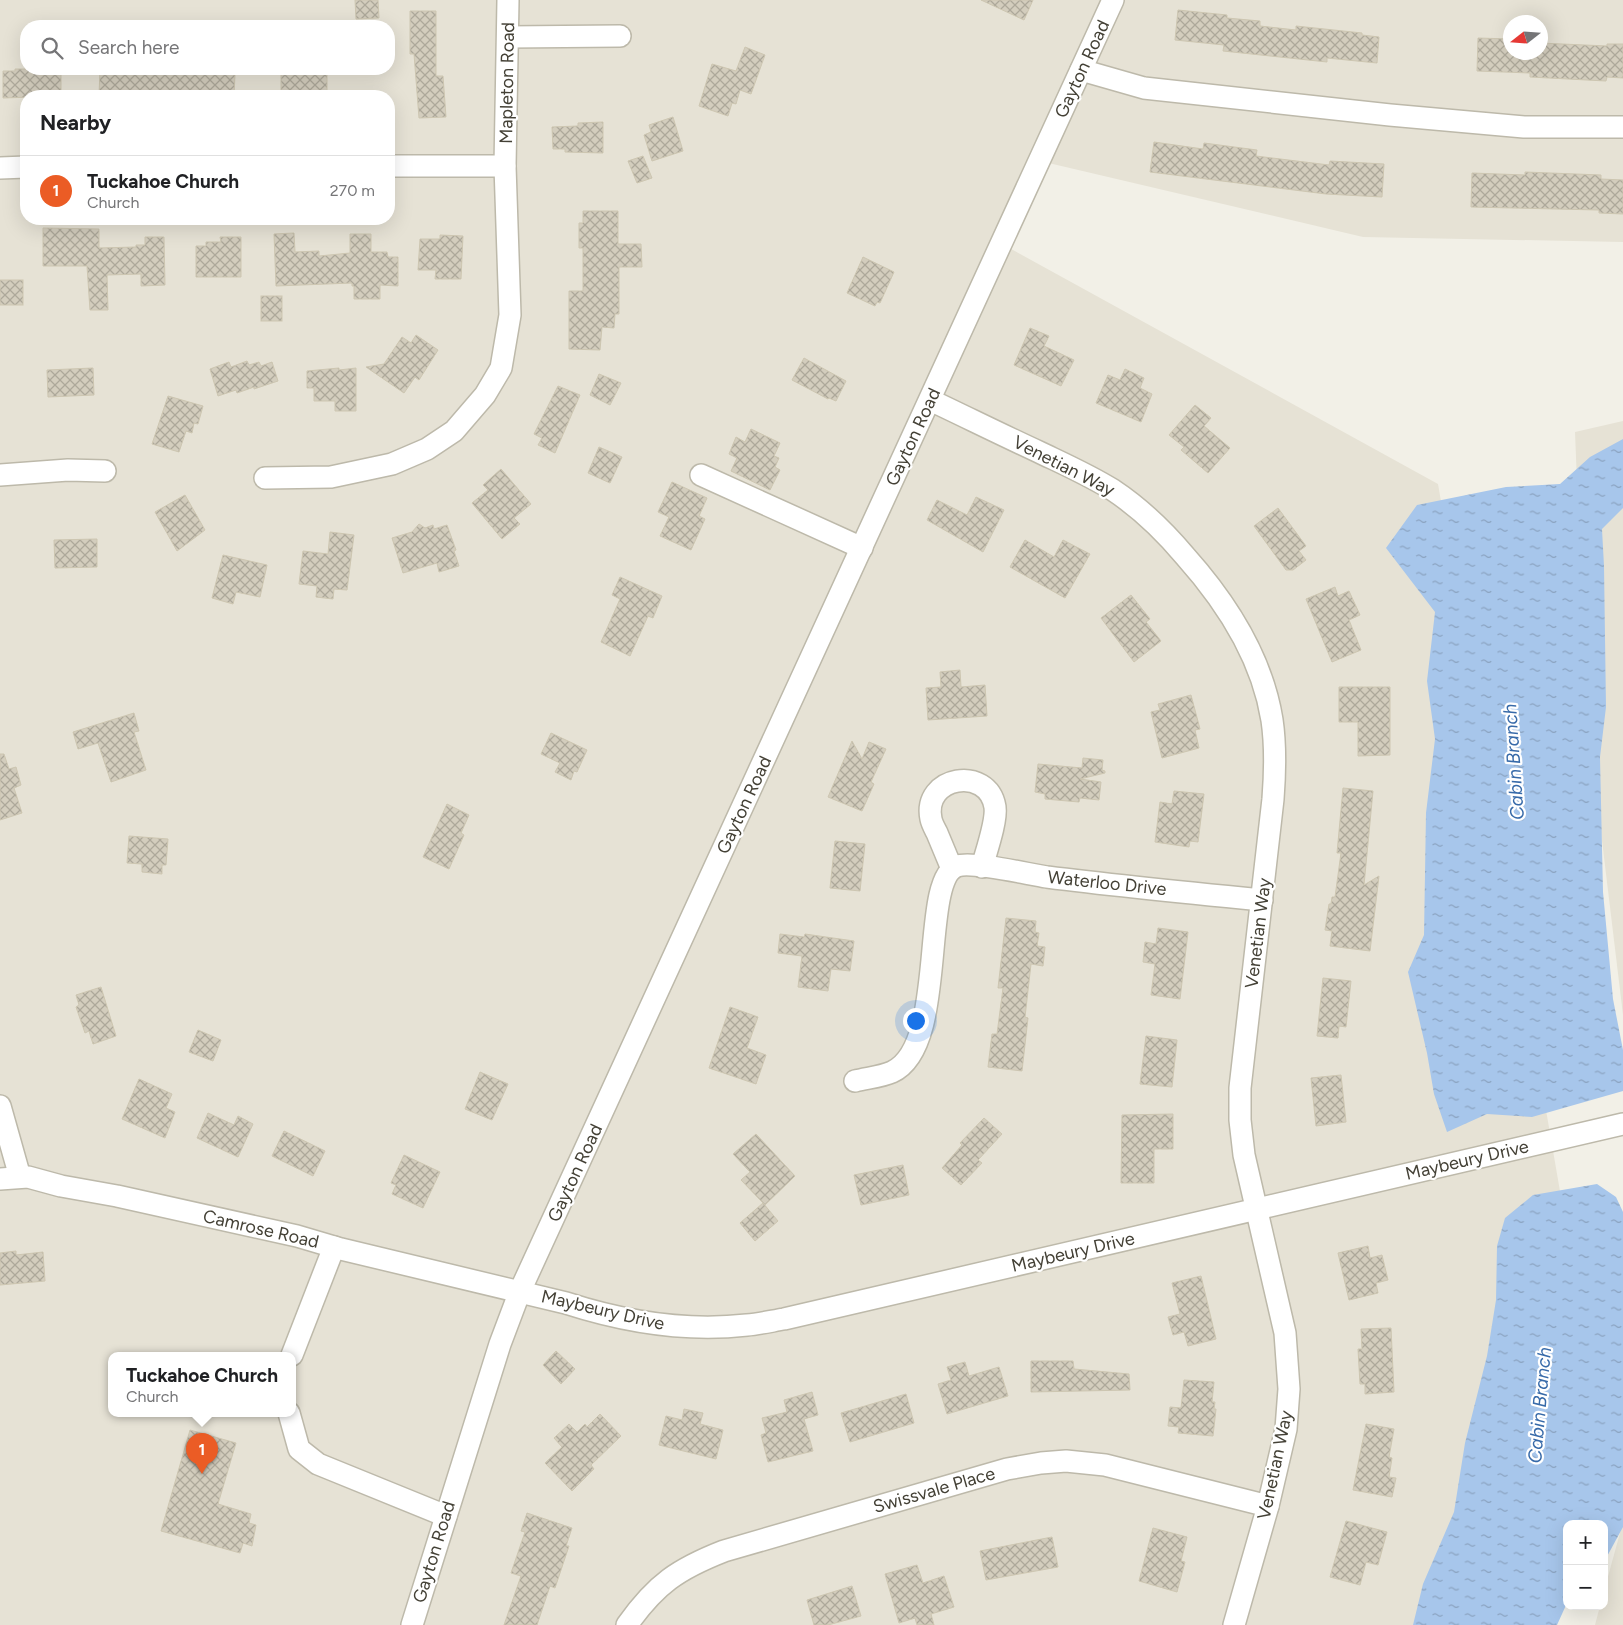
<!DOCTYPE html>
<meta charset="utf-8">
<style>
body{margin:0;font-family:Figtree,sans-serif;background:#f6f6f6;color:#202124}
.controls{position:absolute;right:15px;bottom:15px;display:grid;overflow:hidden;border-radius:10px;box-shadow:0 5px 20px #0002}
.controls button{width:45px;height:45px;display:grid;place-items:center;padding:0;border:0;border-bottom:1px solid #e0e0e0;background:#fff;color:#202124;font:25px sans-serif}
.compass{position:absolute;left:1503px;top:15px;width:45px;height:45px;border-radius:50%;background:#fff;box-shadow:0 5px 20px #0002;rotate:253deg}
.you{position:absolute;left:915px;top:1020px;width:18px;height:18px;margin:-12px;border:4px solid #fff;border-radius:50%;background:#1a73e8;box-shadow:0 0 0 8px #1a73e833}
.badge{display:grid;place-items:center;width:32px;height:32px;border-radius:50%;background:#eb5c25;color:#fff;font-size:16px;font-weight:700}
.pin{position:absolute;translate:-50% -41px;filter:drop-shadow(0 1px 2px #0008)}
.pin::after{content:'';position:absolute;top:26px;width:18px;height:15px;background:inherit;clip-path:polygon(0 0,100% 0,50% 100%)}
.popup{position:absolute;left:108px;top:1352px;width:188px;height:65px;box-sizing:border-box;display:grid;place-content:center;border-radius:10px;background:#fff;filter:drop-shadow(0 1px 4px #0005);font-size:16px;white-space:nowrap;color:#757577}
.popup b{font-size:19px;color:#202124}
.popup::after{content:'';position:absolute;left:50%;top:100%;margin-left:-10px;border:10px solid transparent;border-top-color:#fff}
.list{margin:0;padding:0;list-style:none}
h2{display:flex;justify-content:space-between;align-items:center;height:65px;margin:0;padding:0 20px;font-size:21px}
h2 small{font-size:16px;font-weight:400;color:#757577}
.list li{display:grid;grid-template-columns:32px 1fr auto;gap:15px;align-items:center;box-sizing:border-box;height:70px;padding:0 20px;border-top:1px solid #e0e0e0}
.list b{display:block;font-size:19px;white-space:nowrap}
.list p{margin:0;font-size:16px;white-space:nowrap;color:#757577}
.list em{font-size:16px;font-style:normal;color:#757577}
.icon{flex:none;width:28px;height:28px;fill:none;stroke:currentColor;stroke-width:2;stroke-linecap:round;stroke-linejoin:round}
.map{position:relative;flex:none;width:1623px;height:1625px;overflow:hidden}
.search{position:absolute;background:#fff;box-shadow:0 5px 20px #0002;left:20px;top:20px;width:375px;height:55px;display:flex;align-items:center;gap:12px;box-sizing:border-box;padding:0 18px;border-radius:20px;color:#757577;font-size:19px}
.panel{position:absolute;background:#fff;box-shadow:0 5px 20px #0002;left:20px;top:90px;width:375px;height:135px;border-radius:20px}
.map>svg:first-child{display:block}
.residential{fill:#e6e2d5;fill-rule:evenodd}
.water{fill:url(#water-ripples)}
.building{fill:url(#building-cross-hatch);stroke:#cdc6b1}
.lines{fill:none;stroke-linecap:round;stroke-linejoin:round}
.minor-casing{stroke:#bdb9aa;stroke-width:24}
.minor{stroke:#fff;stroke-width:21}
.labels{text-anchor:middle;stroke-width:4.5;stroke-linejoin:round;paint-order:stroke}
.street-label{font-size:18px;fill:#444136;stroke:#fff}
.water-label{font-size:19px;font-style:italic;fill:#376aa9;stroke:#fff}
</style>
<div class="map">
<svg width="1623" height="1625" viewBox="0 0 1623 1625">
<defs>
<pattern id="water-ripples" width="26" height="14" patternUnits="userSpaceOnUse" patternTransform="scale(1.25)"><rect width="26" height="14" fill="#a7c6eb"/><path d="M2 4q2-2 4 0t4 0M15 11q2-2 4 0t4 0" fill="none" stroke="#8aa2bf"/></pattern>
<pattern id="building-cross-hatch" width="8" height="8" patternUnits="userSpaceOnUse" patternTransform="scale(1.25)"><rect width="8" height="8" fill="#d3cdbd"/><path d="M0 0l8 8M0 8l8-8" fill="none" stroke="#ada89a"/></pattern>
</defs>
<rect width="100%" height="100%" fill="#f2f0e7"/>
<!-- residential -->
<g class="residential">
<path d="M0 0H1104L1002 244 1438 484 1561 1197 1431 1625H0ZM26 26H389V69H26ZM26 96H389V219H26ZM112 1355H292V1413H112Z"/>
<path d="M1114 0H1623V242L1363 237 1040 161ZM1510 22H1540V52H1510Z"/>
<path d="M1623 421V1015L1586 708 1575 432Z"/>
<path d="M1623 1522V1625H1595L1600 1606H1604V1591Z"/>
</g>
<!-- water -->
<g class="water">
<path d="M1623 439V508L1602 529 1604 566 1606 707 1600 757 1603 892 1613 999 1623 1050V1091L1532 1117 1487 1114 1447 1132 1434 1094 1427 1053 1408 972 1424 935 1426 813 1435 739 1427 681 1435 612 1386 548 1417 505 1506 487 1560 484 1590 457Z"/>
<path d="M1597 1184 1616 1197 1623 1212V1527L1604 1562V1524H1567V1603L1557 1625H1413L1423 1584 1454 1512 1465 1443 1487 1356 1496 1300 1497 1246 1505 1218 1533 1195Z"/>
</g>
<!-- building -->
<g class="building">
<path d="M355 0H378L379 18 356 19Z"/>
<path d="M981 0H1033L1024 20Z"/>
<path d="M1178 10 1227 15V18L1260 21V26L1296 30V26L1362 33V35L1379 37 1377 63 1327 58V62L1223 51 1224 45 1175 40Z"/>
<path d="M410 11H436V76H443L446 117 419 118 414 54H410Z"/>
<path d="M1478 38 1510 39V52H1540V43L1607 46V44H1623V78L1607 77 1606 81 1530 77V73L1477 71Z"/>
<path d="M745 47 765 55 751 94 740 90 736 104 732 103 728 116 699 106 712 64 736 71Z"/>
<path d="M15 69H34V72H61V96L3 98V71H15Z"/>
<path d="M100 69 181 72V73L235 74 234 96H187V94L146 96H99Z"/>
<path d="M281 69 327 70V96H281Z"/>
<path d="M673 117 683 151 652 161 644 135 651 132 649 125Z"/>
<path d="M603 122V153L565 152V149H553L552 127 578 126V123Z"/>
<path d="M1154 142 1203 149 1204 143 1257 150 1256 156 1329 165 1330 161 1384 164 1382 197 1326 194 1150 172Z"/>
<path d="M643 156 652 178 637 183 628 161Z"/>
<path d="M1525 172 1601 175V179L1623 180V214L1599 213V210L1471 207 1472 173 1525 175Z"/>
<path d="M583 211H618V244H641L642 267H619V314H615L614 328 602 327 600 350 569 349V291H583V248H579V223H583Z"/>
<path d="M43 228 99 229V248L136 247V245H145V237H164L165 285 141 286V274L107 275 108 310H90L87 266H43Z"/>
<path d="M294 233 295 252 319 251V256L350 253V234H371V252H387L388 257H398V286L380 285V299H354V286H352V283L276 286 274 234Z"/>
<path d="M440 235 463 236 461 279H435L436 270H418L420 239H440Z"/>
<path d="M220 237H241V277H196V246H206V242H221Z"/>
<path d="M863 257 894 272 880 303 877 302 875 306 847 293Z"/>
<rect x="0" y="280" width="23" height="25"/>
<rect x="261" y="296" width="21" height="25"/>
<path d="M1030 328 1049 336 1044 346 1074 360 1061 386 1014 365Z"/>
<path d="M416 335 438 350 419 380 415 377 404 393 366 367 384 364 402 337 411 343Z"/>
<path d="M804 358 846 381 836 401 829 398 828 399 792 380Z"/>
<path d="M247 361 249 365 259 362 261 366 272 362 278 381 254 389V387L237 393 236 390 218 396 210 369 229 362 231 367Z"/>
<path d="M93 368 94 395 48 397 47 370Z"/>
<path d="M339 368V370L356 368V411H335V401H314V388H307V371Z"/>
<path d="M1125 369 1144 378 1140 388 1152 394 1141 422 1096 403 1108 375 1120 380Z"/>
<path d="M599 374 621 383 610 405 590 395Z"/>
<path d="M558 386 580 395 555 453 538 445 542 438 534 434Z"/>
<path d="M168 396 203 406 198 424 194 423 192 433 186 431 179 452 152 444Z"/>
<path d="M1195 405 1211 418 1204 426 1230 448 1208 473 1181 450 1184 447 1169 435Z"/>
<path d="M751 429 780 443 774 456 779 458 775 467 780 470 770 490 731 471 737 458 729 454 736 437 745 442Z"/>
<path d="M599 447 622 457 610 483 588 473Z"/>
<path d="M501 469 531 504 514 518 520 524 502 539 472 503 488 490 483 485Z"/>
<path d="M672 482 707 498 699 516 705 519 691 550 660 536 669 517 658 512Z"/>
<path d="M185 495 205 530 177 551 155 512Z"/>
<path d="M976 497 1004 510 983 552 927 520 937 500 967 515Z"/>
<path d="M1278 508 1306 546 1299 551 1306 560 1293 570H1286L1254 526Z"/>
<path d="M419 524 425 528 433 525 434 529 447 525 456 550 454 551 459 566 439 572 437 563 403 573 392 538 412 532Z"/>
<path d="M330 532 354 535 347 590 334 589 333 599 316 597 317 586 299 584 303 551 328 554Z"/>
<path d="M97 539V567L55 568 54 540Z"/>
<path d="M1025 540 1054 557 1063 540 1090 554 1065 598 1010 567Z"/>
<path d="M223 555 267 565 260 597 236 592 233 604 212 598Z"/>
<path d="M620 577 662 596 653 618 648 616 630 656 601 642 620 599 612 595Z"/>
<path d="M1335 587 1338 596 1349 591 1360 615 1349 620 1361 650 1332 662 1306 599Z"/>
<path d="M1131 595 1150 619 1146 622 1161 641 1134 662 1101 618Z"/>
<path d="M960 670 961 687 985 685 987 716 928 720 926 688 941 687 940 672Z"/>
<path d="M1339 687H1390V755L1358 756V722H1339Z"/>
<path d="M1191 695 1200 729 1195 730 1199 748 1162 758 1151 712 1160 710 1158 704Z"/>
<path d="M134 713 139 731 134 732 146 770 111 782 98 743 78 749 73 732Z"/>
<path d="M551 733 587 750 577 772 574 771 571 780 555 772 560 763 541 754Z"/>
<path d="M852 741 862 759 869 742 886 749 871 782 874 784 862 811 828 797Z"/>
<path d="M0 754H4L9 769 16 767 21 785 14 788 22 813 0 820Z"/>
<path d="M1083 758 1103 760 1102 770 1105 771V773L1080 779 1101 782 1099 800 1080 798 1079 802 1045 799V794L1035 792 1038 764 1082 768Z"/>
<path d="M1343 788 1373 791 1364 885 1379 876 1370 951 1330 946 1332 931 1325 930 1329 904H1331L1332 897H1335L1341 853H1337Z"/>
<path d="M1174 791 1204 794 1198 842 1190 841 1189 847 1155 842 1160 802 1172 804Z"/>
<path d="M447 804 469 815 461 833 464 835 449 869 423 857Z"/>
<path d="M129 836 168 839 166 865H162V874L142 872V864L127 863Z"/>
<path d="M835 841 865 844 860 891 830 888Z"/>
<path d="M1006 918 1036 921 1035 932 1039 933 1037 946 1045 947 1043 966 1031 964 1025 1017 1028 1018 1022 1071 988 1067 992 1034H997L1003 988H998Z"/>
<path d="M1158 928 1188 932 1180 999 1151 995 1155 964 1143 962 1145 942 1156 944Z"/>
<path d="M780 934 804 937 805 934 854 941 850 971 831 969 828 991 798 987 802 956 778 953Z"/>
<path d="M1323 978 1351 981 1346 1027 1339 1026 1338 1038 1317 1036Z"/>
<path d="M101 987 116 1036 93 1044 89 1031 85 1033 76 1007 79 1005 76 995Z"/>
<path d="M730 1007 758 1017 747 1048 766 1055 756 1084 709 1068Z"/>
<path d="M198 1030 221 1040 213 1061 189 1052Z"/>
<path d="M1146 1036 1177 1040 1172 1087 1140 1084Z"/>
<path d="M480 1072 508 1084 492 1120 465 1109Z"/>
<path d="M1341 1075 1346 1122 1316 1126 1311 1078Z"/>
<path d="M139 1079 172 1094 166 1108 175 1112 165 1138 122 1119Z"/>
<path d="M208 1113 234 1125 238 1116 253 1124 238 1157 197 1138Z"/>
<path d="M1173 1114V1149H1154V1183H1121L1122 1115Z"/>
<path d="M984 1118 1002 1134 978 1160 982 1163 961 1185 942 1168 962 1145 960 1143Z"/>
<path d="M284 1131 325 1151 313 1176 272 1156Z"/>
<path d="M756 1134 795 1176 765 1205 741 1180 750 1172 733 1154Z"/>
<path d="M404 1155 440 1172 423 1208 392 1194 396 1185 391 1183Z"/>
<path d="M903 1165 909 1195 861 1205 854 1175Z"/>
<path d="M763 1203 778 1221 755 1241 740 1223Z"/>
<path d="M1368 1246 1370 1258 1382 1255 1388 1280 1376 1283 1378 1293 1349 1300 1338 1253Z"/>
<path d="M16 1251V1255L43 1252 45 1281 0 1285V1253Z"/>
<path d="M1201 1276 1216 1339 1188 1346 1184 1332 1173 1335 1168 1317 1180 1314 1172 1283Z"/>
<path d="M1391 1328 1394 1392 1365 1394V1384H1360L1358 1349H1362L1361 1329Z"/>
<path d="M556 1351 575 1369 561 1384 543 1365Z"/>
<path d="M1031 1361H1073L1074 1369 1129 1374 1130 1390 1031 1392Z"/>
<path d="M965 1362 969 1376 999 1367 1008 1396 947 1414 938 1384 951 1380 947 1367Z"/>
<path d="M1184 1380 1214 1382 1212 1402H1215L1214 1409H1216L1213 1436 1178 1433 1179 1427 1168 1426 1170 1407 1181 1408Z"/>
<path d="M812 1392 818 1415 804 1419 813 1451 768 1462 761 1435 766 1433 762 1418 787 1412 784 1400Z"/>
<path d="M906 1394 914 1423 850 1442 841 1413Z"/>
<path d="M684 1409 703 1413 700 1424 723 1430 716 1459 659 1445 666 1416 682 1420Z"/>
<path d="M600 1414 621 1436 591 1465 594 1469 572 1491 545 1463 562 1447 554 1438 569 1424 577 1432 585 1424 587 1427Z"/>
<path d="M1366 1424 1394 1429 1389 1457 1392 1458 1389 1477 1396 1478 1392 1497 1353 1490Z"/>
<path d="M190 1430 236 1443 218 1504 251 1514 249 1523 256 1525 252 1546 243 1543 240 1553 161 1531Z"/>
<path d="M527 1513 572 1528 566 1546H569L555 1588 550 1586 537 1625H504L521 1576 511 1573 525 1532 521 1531Z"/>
<path d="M1346 1521 1387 1532 1378 1565 1366 1562 1360 1585 1330 1577Z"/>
<path d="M1153 1528 1187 1537 1181 1561 1185 1562 1177 1592 1139 1581Z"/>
<path d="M1052 1537 1058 1567 986 1580 980 1551Z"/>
<path d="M917 1565 923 1583 944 1576 954 1607 931 1614 934 1625H917L915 1618 899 1623 885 1574Z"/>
<path d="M852 1586 861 1616 828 1625H814L807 1600Z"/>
</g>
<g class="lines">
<defs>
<g id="minor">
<path d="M508 37 620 36"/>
<path d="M1081 70 1144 88 1390 115 1524 127H1623"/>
<path d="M389 166H505"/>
<path d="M0 168 26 167"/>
<path d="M930 400C966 417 1002 435 1039 452 1064 464 1089 475 1113 490 1140 508 1164 531 1185 556 1227 603 1262 657 1272 720 1276 747 1275 773 1273 799L1240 1088V1120L1244 1155 1285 1333 1289 1389 1286 1429 1268 1506 1234 1625"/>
<path d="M0 475 68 470 105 471"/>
<path d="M701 475 862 548"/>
<path d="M265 478 331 477 392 464 427 449 454 431 485 395 501 368 510 315 505 166 508 0"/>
<path d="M952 869C947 857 942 845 937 833 935 829 932 824 931 819 922 776 988 765 995 807 997 821 986 852 982 867"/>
<path d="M855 1081C866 1078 881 1077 892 1072 949 1046 919 880 957 866 973 861 1027 874 1047 877 1118 886 1190 893 1262 900"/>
<path d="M0 1106 20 1177"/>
<path d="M0 1179 28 1177 61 1186 117 1196 297 1236 341 1249 566 1303C625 1322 685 1332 747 1325 759 1324 772 1321 784 1319L1623 1124"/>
<path d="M292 1355 334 1247"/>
<path d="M289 1413 299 1449 318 1464 446 1516"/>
<path d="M412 1625 500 1344 520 1291 1113 0"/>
<path d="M627 1625C656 1584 678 1569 724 1551L1007 1469 1041 1463 1066 1461 1105 1465 1268 1506"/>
</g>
</defs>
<!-- minor casing -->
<use href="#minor" class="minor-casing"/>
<!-- minor -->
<use href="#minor" class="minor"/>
</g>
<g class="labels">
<!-- street labels -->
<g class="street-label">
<text transform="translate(1082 69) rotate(-65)" y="6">Gayton Road</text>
<text transform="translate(507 83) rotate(-89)" y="6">Mapleton Road</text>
<text transform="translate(913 437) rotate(-65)" y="6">Gayton Road</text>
<text transform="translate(1064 466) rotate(27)" y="6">Venetian Way</text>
<text transform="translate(744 805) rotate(-65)" y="6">Gayton Road</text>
<text transform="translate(1107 883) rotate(6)" y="6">Waterloo Drive</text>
<text transform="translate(1258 933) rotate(-83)" y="6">Venetian Way</text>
<text transform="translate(1467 1160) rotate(-13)" y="6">Maybeury Drive</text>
<text transform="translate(575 1173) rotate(-65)" y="6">Gayton Road</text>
<text transform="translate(261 1229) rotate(13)" y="6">Camrose Road</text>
<text transform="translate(1073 1252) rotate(-13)" y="6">Maybeury Drive</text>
<text transform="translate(603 1310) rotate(13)" y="6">Maybeury Drive</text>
<text transform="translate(1275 1465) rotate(-78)" y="6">Venetian Way</text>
<text transform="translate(934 1490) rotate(-16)" y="6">Swissvale Place</text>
<text transform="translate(434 1552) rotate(-73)" y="6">Gayton Road</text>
</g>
<!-- water labels -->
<g class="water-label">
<text transform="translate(1513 762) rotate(-94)" y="7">Cabin Branch</text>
<text transform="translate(1539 1405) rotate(-85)" y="7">Cabin Branch</text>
</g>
</g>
</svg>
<div class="controls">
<button>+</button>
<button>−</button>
</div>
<svg class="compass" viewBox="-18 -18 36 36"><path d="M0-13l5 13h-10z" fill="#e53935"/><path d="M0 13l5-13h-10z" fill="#757577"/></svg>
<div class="you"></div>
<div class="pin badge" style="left:202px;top:1474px">1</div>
<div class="popup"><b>Tuckahoe Church</b>Church</div>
<div class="search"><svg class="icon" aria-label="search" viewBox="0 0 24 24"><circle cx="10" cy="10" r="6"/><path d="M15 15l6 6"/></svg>Search here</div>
<section class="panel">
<h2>Nearby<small></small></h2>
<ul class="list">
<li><span class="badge">1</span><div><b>Tuckahoe Church</b><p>Church</p></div><em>270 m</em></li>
</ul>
</section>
</div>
